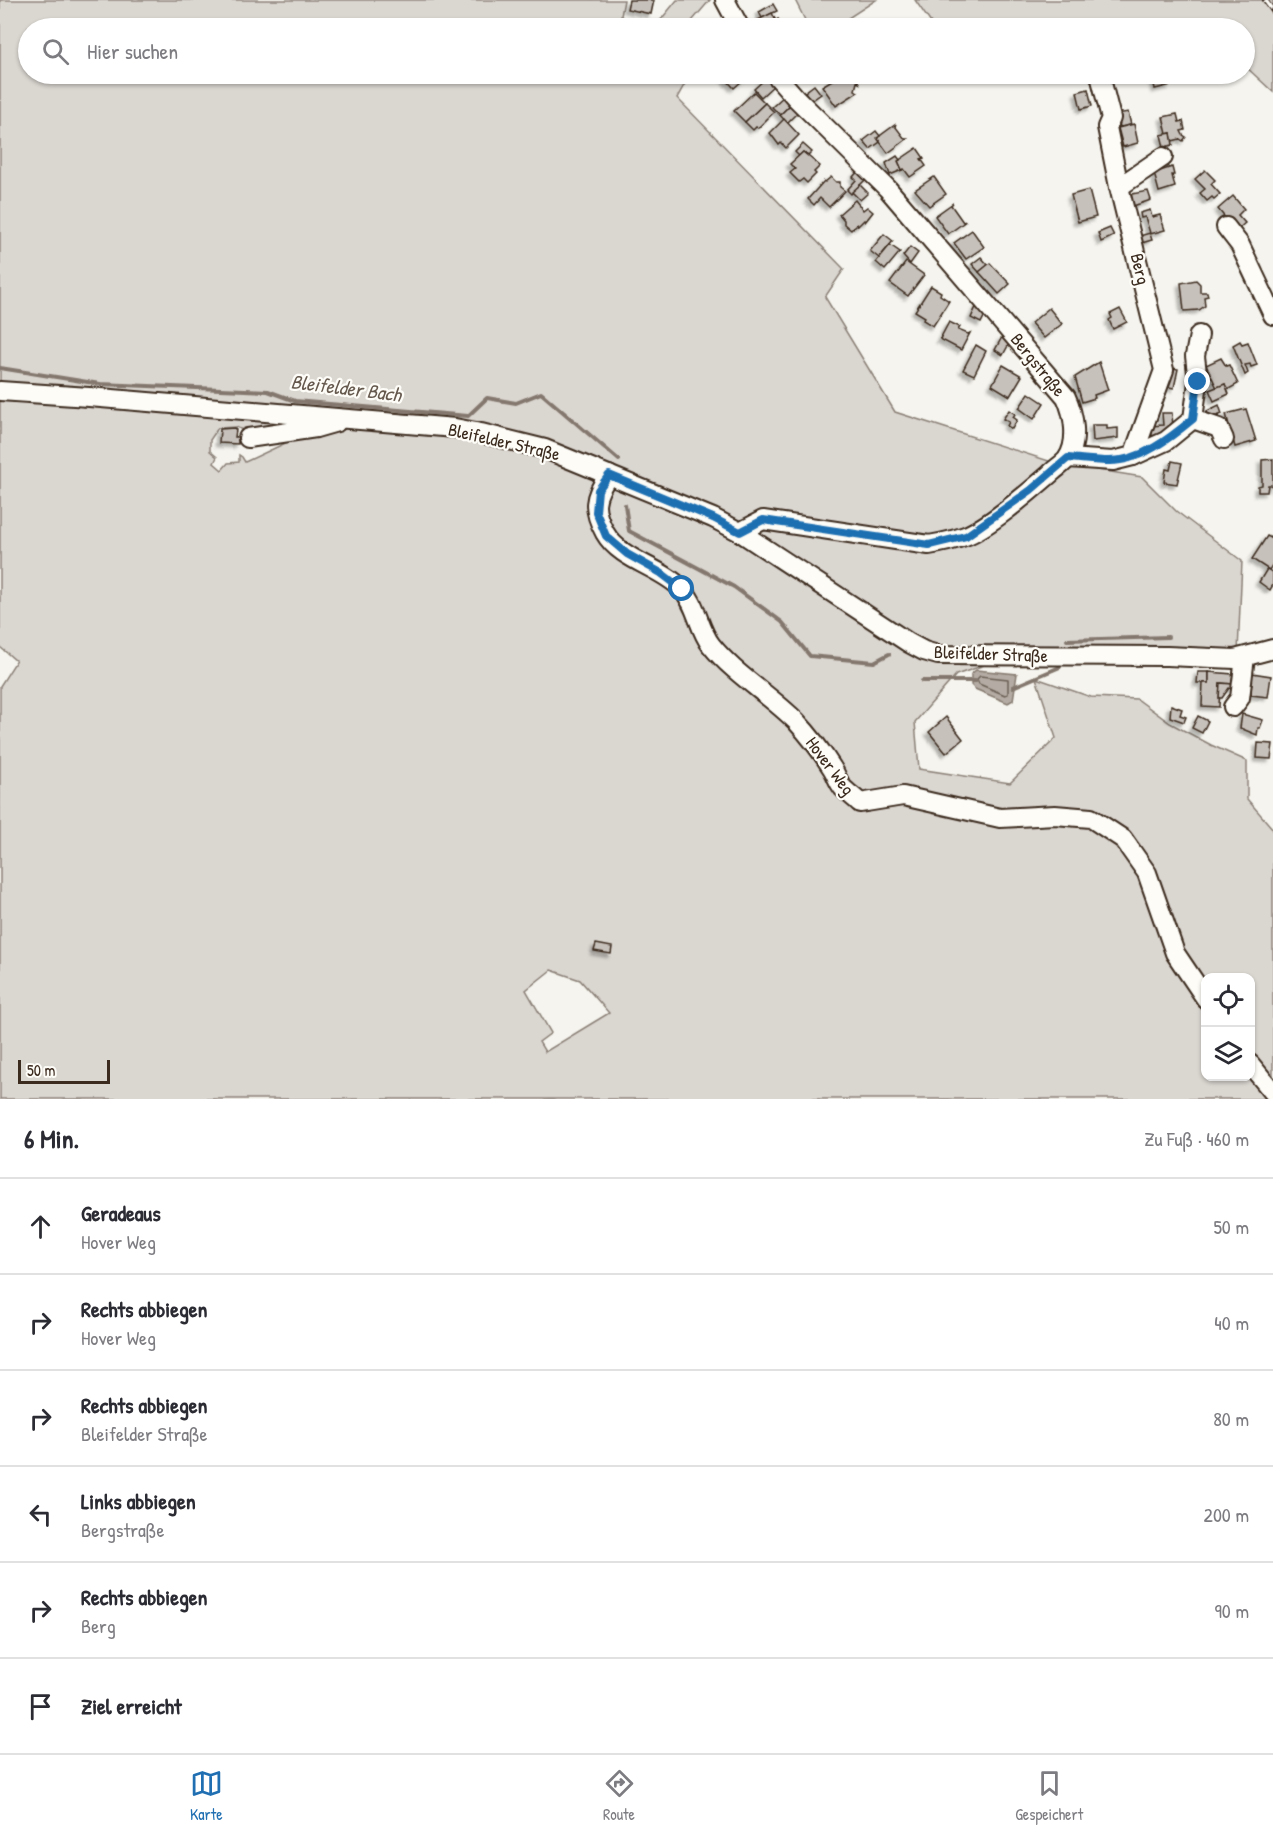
<!DOCTYPE html>
<html lang="de">
<meta charset="utf-8">
<style>
body{margin:0;font-family:"Patrick Hand",sans-serif;background:#f7f7f7;color:#2b2b33}
.controls{position:absolute;right:18px;bottom:18px;display:grid;overflow:hidden;border-radius:12px;box-shadow:0 2px 4px #0004}
.controls button{width:54px;height:54px;display:grid;place-items:center;padding:0;border:0;border-bottom:2px solid #e1e1e2;background:#fff;color:#2b2b33;font:30px sans-serif}
.scale{position:absolute;left:18px;bottom:15px;width:92px;box-sizing:border-box;padding-left:6px;border:3px solid #3b2a1e;border-top:0;font-size:16px;line-height:21px;white-space:nowrap;color:#3b2a1e;-webkit-text-stroke:4px #fdfcf7;paint-order:stroke}
.stop{position:absolute;width:18px;height:18px;margin:-14px;border:4px solid #1f6fb2;border-radius:50%;background:#fff}
.stop.end{background:#1f6fb2;border-color:#fff;box-shadow:0 2px 6px #0008}
.list{margin:0;padding:0;list-style:none}
h2{display:flex;justify-content:space-between;align-items:center;height:78px;margin:0;padding:0 24px;font-size:26px}
h2 small{font-size:20px;font-weight:400;color:#7c7c81}
.list li{display:grid;grid-template-columns:39px 1fr auto;gap:18px;align-items:center;box-sizing:border-box;height:96px;padding:0 24px;border-top:2px solid #e1e1e2}
.list b{display:block;font-size:22px;white-space:nowrap}
.list p{margin:0;font-size:20px;white-space:nowrap;color:#7c7c81}
.list em{font-size:20px;font-style:normal;color:#7c7c81}
.icon{flex:none;width:33px;height:33px;fill:none;stroke:currentColor;stroke-width:2;stroke-linecap:round;stroke-linejoin:round}
.map{position:relative;flex:none;width:1273px;height:1099px;overflow:hidden}
.search{position:absolute;background:#fff;box-shadow:0 2px 4px #0004;left:18px;right:18px;top:18px;height:66px;display:flex;align-items:center;gap:15px;box-sizing:border-box;padding:0 21px;border-radius:33px;color:#7c7c81;font-size:22px}
.sheet{height:654px;background:#fff}
nav{display:flex;justify-content:space-around;align-items:center;box-sizing:border-box;height:84px;border-top:2px solid #e1e1e2;background:#fff;font-size:16px;color:#7c7c81}
nav a{display:grid;justify-items:center;gap:3px}
nav .on{color:#1f6fb2}
.map>svg:first-child{display:block}
.green{fill:#dad6d0;stroke:#8a8077;stroke-width:1.5;fill-rule:evenodd}
.water{fill:#b4aca4;stroke:#84786e;stroke-width:1.5}
.lines{fill:none;stroke-linecap:round;stroke-linejoin:round}
.shore{stroke:#6b5e54;stroke-width:1.5}
.stream{stroke:#84786e;stroke-width:4}
.building{fill:#c7c1bb;stroke:#3b2a1e;stroke-width:1.5;filter:url(#shadow)}
.minor-casing{stroke:#3b2a1e;stroke-width:22}
.minor{stroke:#fdfcf7;stroke-width:18}
.rail-casing{stroke:#3b2a1e;stroke-width:6}
.rail{stroke:#fdfcf7;stroke-width:4;stroke-dasharray:11;stroke-linecap:butt}
.route{stroke:#1f6fb2;stroke-width:8}
.labels{text-anchor:middle;stroke-width:4.5;stroke-linejoin:round;paint-order:stroke}
.street-label{font-size:18px;fill:#3b2a1e;stroke:#fdfcf7}
.water-label{font-size:20px;font-style:italic;fill:#65584d;stroke:#fdfcf7}
</style>
<div class="map">
<svg width="1273" height="1099" viewBox="0 0 1273 1099">
<defs>
<filter id="shadow"><feDropShadow dx="-3.5" dy="3.5" stdDeviation="1.5" flood-color="#0004"/></filter>
</defs>
<rect width="100%" height="100%" fill="#f5f4ee"/>
<filter id="ink" filterUnits="userSpaceOnUse"><feTurbulence type="fractalNoise" baseFrequency=".0167" numOctaves="2"/><feDisplacementMap in="SourceGraphic" scale="12" xChannelSelector="R" yChannelSelector="G"/><feConvolveMatrix kernelMatrix="1 2 1 2 8 2 1 2 1" color-interpolation-filters="sRGB"/></filter>
<g filter="url(#ink)">
<!-- green -->
<g class="green">
<path d="M0 0H624L621 16 638 28H28V74H695L687 80 677 98 844 269 825 297 895 412 1055 463 1142 477 1176 511 1242 561 1238 652 1013 655 956 675 915 722 919 769 1010 783 1056 738 1036 678 1091 697 1137 699 1170 723 1211 745 1247 761V799L1273 829V1099H0V686L16 661 0 647ZM332 425 327 435 294 439 245 462 242 457 239 455V462L228 463 222 470 214 463 217 457 210 451V440L218 428 236 427 249 433ZM551 970 580 980 609 1013 545 1052 539 1042 551 1033 526 990ZM1206 978H1250V1076H1206Z"/>
<path d="M677 0H710L686 28H654Z"/>
<path d="M795 0H876L833 28H809Z"/>
<path d="M915 0H1273V92L1245 66 1244 28H1204L1200 25 933 26Z"/>
</g>
<!-- water -->
<path class="water" d="M976 670 1017 674 1013 700 1008 703 975 689 971 685V674Z"/>
<g class="lines">
<!-- shore -->
<path class="shore" d="M980 676 1008 679V694L1005 695 979 684 977 679Z"/>
<!-- stream -->
<g class="stream">
<path d="M0 368 100 384 268 391 295 401 468 416 487 398 516 403 541 393 619 460"/>
<path d="M625 505 629 531 734 587 782 622 810 656 874 662 889 654"/>
<path d="M1067 640 1168 637"/>
<path d="M922 681H976"/>
<path d="M1013 687 1060 667"/>
</g>
</g>
<!-- building -->
<g class="building">
<path d="M629 0H654L651 14 627 9Z"/>
<path d="M773 4 777 11 762 18 759 12Z"/>
<path d="M772 13 776 21 778 19 785 28H760L756 21Z"/>
<path d="M721 74H750L734 88Z"/>
<path d="M842 74H854L859 83 857 82 855 90 858 92 836 106 822 86Z"/>
<path d="M1152 74H1168L1171 85 1155 89Z"/>
<path d="M766 78 773 86 761 97 754 89Z"/>
<path d="M814 85 821 94 811 101 805 92Z"/>
<path d="M1088 89 1092 106 1081 109 1077 92Z"/>
<path d="M754 92 765 103 745 122 734 111Z"/>
<path d="M784 96 791 104 780 115 772 107Z"/>
<path d="M765 103 774 112 758 128 756 127 753 130 745 122Z"/>
<path d="M791 104 798 112 787 123 780 115Z"/>
<path d="M1128 112 1131 125 1120 127 1117 114Z"/>
<path d="M1177 114 1179 122 1183 121 1185 130 1181 131 1183 135 1186 137 1183 141 1180 139 1172 141 1171 133 1167 134 1163 117Z"/>
<path d="M784 119 799 135 786 148 781 143 779 145 770 133Z"/>
<path d="M896 124 895 126 905 139H907L888 153 877 138Z"/>
<path d="M1134 124 1138 143 1123 147 1118 128Z"/>
<path d="M876 131 880 136 877 138 880 142 870 149 863 141Z"/>
<path d="M1171 133 1173 145 1164 147 1161 135Z"/>
<path d="M803 144 812 152 808 156 803 152 799 156 795 152Z"/>
<path d="M917 148 924 158 921 159 926 166 910 177 904 169 902 170 898 161Z"/>
<path d="M803 152 820 166 814 172 816 174 807 183 803 179 799 182 790 173 795 169 790 164Z"/>
<path d="M897 156 900 160 898 161 902 170 890 175 886 163Z"/>
<path d="M1172 167 1174 175H1172L1175 187 1159 192 1154 173Z"/>
<path d="M859 170 867 178 851 194 847 190 856 180 853 177Z"/>
<path d="M1205 170 1215 180 1211 184 1220 194 1214 199 1212 197 1207 201 1200 193 1205 189 1195 179Z"/>
<path d="M831 177 836 182H840V187L845 191 829 207 820 198 814 205 808 199 824 181 825 182Z"/>
<path d="M934 177 946 194 929 206 915 190Z"/>
<path d="M860 185 868 193 860 200 852 192Z"/>
<path d="M1089 190 1096 217 1078 222 1071 195Z"/>
<path d="M1148 191 1151 200 1130 207 1126 195Z"/>
<path d="M1233 196 1244 209 1238 215 1245 223 1236 231 1218 209Z"/>
<path d="M855 200 863 210 867 207 873 212 865 222 864 220 858 226 857 224 851 230 844 224V220L839 214Z"/>
<path d="M953 203 951 205 963 222 966 221 948 234 935 216Z"/>
<path d="M1150 210 1152 217 1160 215 1165 230 1150 234 1152 240 1138 244 1136 237 1150 233 1145 217 1141 218 1140 213Z"/>
<path d="M1110 228 1114 236 1101 242 1098 233Z"/>
<path d="M972 230 984 247 966 259 954 243Z"/>
<path d="M884 234 893 241 879 258 870 251Z"/>
<path d="M890 245 900 252 885 270 876 262Z"/>
<path d="M910 247 918 253 910 264 903 256Z"/>
<path d="M981 257 988 265 979 272 972 264Z"/>
<path d="M906 262 924 275 908 296 890 283Z"/>
<path d="M990 263 1010 284 999 294 979 272Z"/>
<path d="M1196 280 1200 284V292H1207L1208 296 1204 297 1205 306 1199 310 1184 311 1181 283Z"/>
<path d="M931 286 941 292 940 295 949 301 933 326 923 320 925 317 915 311Z"/>
<path d="M977 305 985 315 981 323 971 318Z"/>
<path d="M1049 308 1062 324 1044 338 1031 323Z"/>
<path d="M1120 309 1127 322 1113 329 1109 320 1112 318 1110 314Z"/>
<path d="M949 322 960 327 958 330 968 334 970 333 961 350 940 339Z"/>
<path d="M1002 337 1010 342 1003 355 995 350Z"/>
<path d="M1240 341 1242 344 1248 342 1257 365 1251 367 1250 364 1245 365 1248 373 1245 375 1233 345Z"/>
<path d="M976 345 986 351 974 375 963 370Z"/>
<path d="M1221 358 1226 366 1229 365 1238 384 1227 390 1225 384 1217 388 1206 365Z"/>
<path d="M1099 362 1108 390 1094 395 1095 398 1082 402 1075 377Z"/>
<path d="M1003 365 1022 376 1010 396 992 385Z"/>
<path d="M1168 367 1178 369 1174 388 1164 386Z"/>
<path d="M1225 384 1229 394 1214 401 1209 390Z"/>
<path d="M1029 393 1044 403 1034 419 1019 408Z"/>
<path d="M1219 405 1222 414 1209 419 1207 411Z"/>
<path d="M1246 409 1256 441 1235 447 1226 414Z"/>
<path d="M1009 410 1015 414 1013 417 1017 420 1012 429 1007 426 1009 422 1003 419Z"/>
<path d="M1162 413H1172L1173 429 1169 436 1152 437 1151 426 1163 425Z"/>
<path d="M1092 425H1107V429L1118 428V438L1093 441Z"/>
<path d="M234 428 236 430 235 437H238V444L219 443 220 429Z"/>
<path d="M1273 459V488L1271 485H1268L1267 492H1258V486L1262 485V460Z"/>
<path d="M1172 461 1182 463 1177 484 1164 482 1166 469 1170 470Z"/>
<path d="M1267 536 1273 539V564L1269 570 1252 559Z"/>
<path d="M1267 569 1273 573V585L1270 590 1259 582Z"/>
<path d="M1198 672H1209V683H1197Z"/>
<path d="M1209 672 1233 674V684L1220 683 1219 707 1202 706 1203 683H1209Z"/>
<path d="M1252 673 1271 676 1268 697 1251 695Z"/>
<path d="M1220 683 1233 684V689L1229 688 1222 698H1219Z"/>
<path d="M1171 705 1182 709 1180 715 1186 717 1184 722 1170 717Z"/>
<path d="M1242 714 1263 720 1260 728H1258L1257 735 1240 728Z"/>
<path d="M1198 716 1208 721 1202 733 1192 728Z"/>
<path d="M946 717 963 739 946 753 929 732Z"/>
<path d="M1258 743 1273 744 1271 759 1257 758Z"/>
<path d="M596 944 612 947 611 954 594 951Z"/>
</g>
<g class="lines">
<defs>
<g id="minor">
<path d="M725 0 740 28"/>
<path d="M1119 187 1163 157"/>
<path d="M1226 227 1240 245 1273 315"/>
<path d="M0 391 89 397 455 428 481 433 545 449 713 518 740 532 909 643 924 651 938 655 1167 656 1235 659 1273 649"/>
<path d="M1193 419 1219 428 1224 439"/>
<path d="M248 438 316 428 337 422"/>
<path d="M1133 456 1166 441 1193 419 1198 382 1195 356 1199 335"/>
<path d="M1068 458 1113 461 1133 456 1164 370 1119 187 1107 127 1111 118 1101 79"/>
<path d="M609 475C593 497 592 509 605 533 620 560 661 567 682 589 697 604 698 628 711 645 735 675 769 694 796 721 809 735 822 752 832 768 836 774 838 782 843 788 848 793 855 798 860 803L903 796 1000 818 1055 815 1091 818 1123 839 1147 873 1175 953 1206 999"/>
<path d="M740 532 763 520 929 545C941 543 954 540 965 536 989 527 1029 492 1050 474 1055 469 1063 464 1067 459 1079 442 1074 414 1066 397L887 188 796 98 775 74"/>
<path d="M1233 707 1240 698 1245 657"/>
<path d="M1250 1064 1273 1092"/>
</g>
</defs>
<!-- minor casing -->
<use href="#minor" class="minor-casing"/>
<!-- minor -->
<use href="#minor" class="minor"/>
<defs>
<path id="rail" d="M1265 0 1273 11"/>
</defs>
<!-- rail casing -->
<use href="#rail" class="rail-casing"/>
<!-- rail -->
<use href="#rail" class="rail"/>
</g>
</g>
<g class="lines" filter="url(#ink)">
<!-- route -->
<path class="route" d="M682 589 661 573 627 554 606 536 596 512 598 490 609 475 713 518 740 532 763 520 929 545 966 536 1031 490 1068 458C1082 459 1096 461 1110 461 1141 461 1170 438 1193 419L1198 382"/>
</g>
<g class="labels">
<!-- street labels -->
<g class="street-label">
<text transform="translate(1140 269) rotate(76)" y="6">Berg</text>
<text transform="translate(1038 365) rotate(51)" y="6">Bergstraße</text>
<text transform="translate(504 442) rotate(13)" y="6">Bleifelder Straße</text>
<text transform="translate(991 654) rotate(2)" y="6">Bleifelder Straße</text>
<text transform="translate(830 766) rotate(53)" y="6">Hover Weg</text>
</g>
<!-- water labels -->
<g class="water-label">
<text transform="translate(346 388) rotate(7)" y="7">Bleifelder Bach</text>
</g>
</g>
</svg>
<div class="controls">
<button><svg class="icon" aria-label="locate" viewBox="0 0 24 24"><circle cx="12" cy="12" r="6"/><path d="M12 2v4M12 18v4M2 12h4M18 12h4"/></svg></button>
<button><svg class="icon" aria-label="layers" viewBox="0 0 24 24"><path d="M12 4l9 5-9 5-9-5zM3 14l9 5 9-5"/></svg></button>
</div>
<div class="scale">50 m</div>
<div class="stop" style="left:682px;top:589px"></div>
<div class="stop end" style="left:1198px;top:382px"></div>
<div class="search"><svg class="icon" aria-label="search" viewBox="0 0 24 24"><circle cx="10" cy="10" r="6"/><path d="M15 15l6 6"/></svg>Hier suchen</div>
</div>
<section class="sheet">
<h2>6 Min.<small>Zu Fuß · 460 m</small></h2>
<ul class="list">
<li><svg class="icon" aria-label="ahead" viewBox="0 0 24 24"><path d="M12 20V5M6 11l6-6 6 6"/></svg><div><b>Geradeaus</b><p>Hover Weg</p></div><em>50 m</em></li>
<li><svg class="icon" aria-label="right" viewBox="0 0 24 24"><path d="M7 20v-9h11M14 6l5 5-5 5"/></svg><div><b>Rechts abbiegen</b><p>Hover Weg</p></div><em>40 m</em></li>
<li><svg class="icon" aria-label="right" viewBox="0 0 24 24"><path d="M7 20v-9h11M14 6l5 5-5 5"/></svg><div><b>Rechts abbiegen</b><p>Bleifelder Straße</p></div><em>80 m</em></li>
<li><svg class="icon" aria-label="left" viewBox="0 0 24 24"><path d="M17 20v-9H6M10 6l-5 5 5 5"/></svg><div><b>Links abbiegen</b><p>Bergstraße</p></div><em>200 m</em></li>
<li><svg class="icon" aria-label="right" viewBox="0 0 24 24"><path d="M7 20v-9h11M14 6l5 5-5 5"/></svg><div><b>Rechts abbiegen</b><p>Berg</p></div><em>90 m</em></li>
<li><svg class="icon" aria-label="arrive" viewBox="0 0 24 24"><path d="M6 21V4h12l-3 4 3 4H6"/></svg><div><b>Ziel erreicht</b></div></li>
</ul>
</section>
<nav>
<a class="on"><svg class="icon" aria-label="map" viewBox="0 0 24 24"><path d="M3 6l6-2 6 2 6-2v14l-6 2-6-2-6 2zM9 4v14M15 6v14"/></svg>Karte</a>
<a><svg class="icon" aria-label="directions" viewBox="0 0 24 24"><path d="M12 3l9 9-9 9-9-9zM9 14v-3h6M13 9l2 2-2 2"/></svg>Route</a>
<a><svg class="icon" aria-label="saved" viewBox="0 0 24 24"><path d="M7 4h10v16l-5-4-5 4z"/></svg>Gespeichert</a>
</nav>
